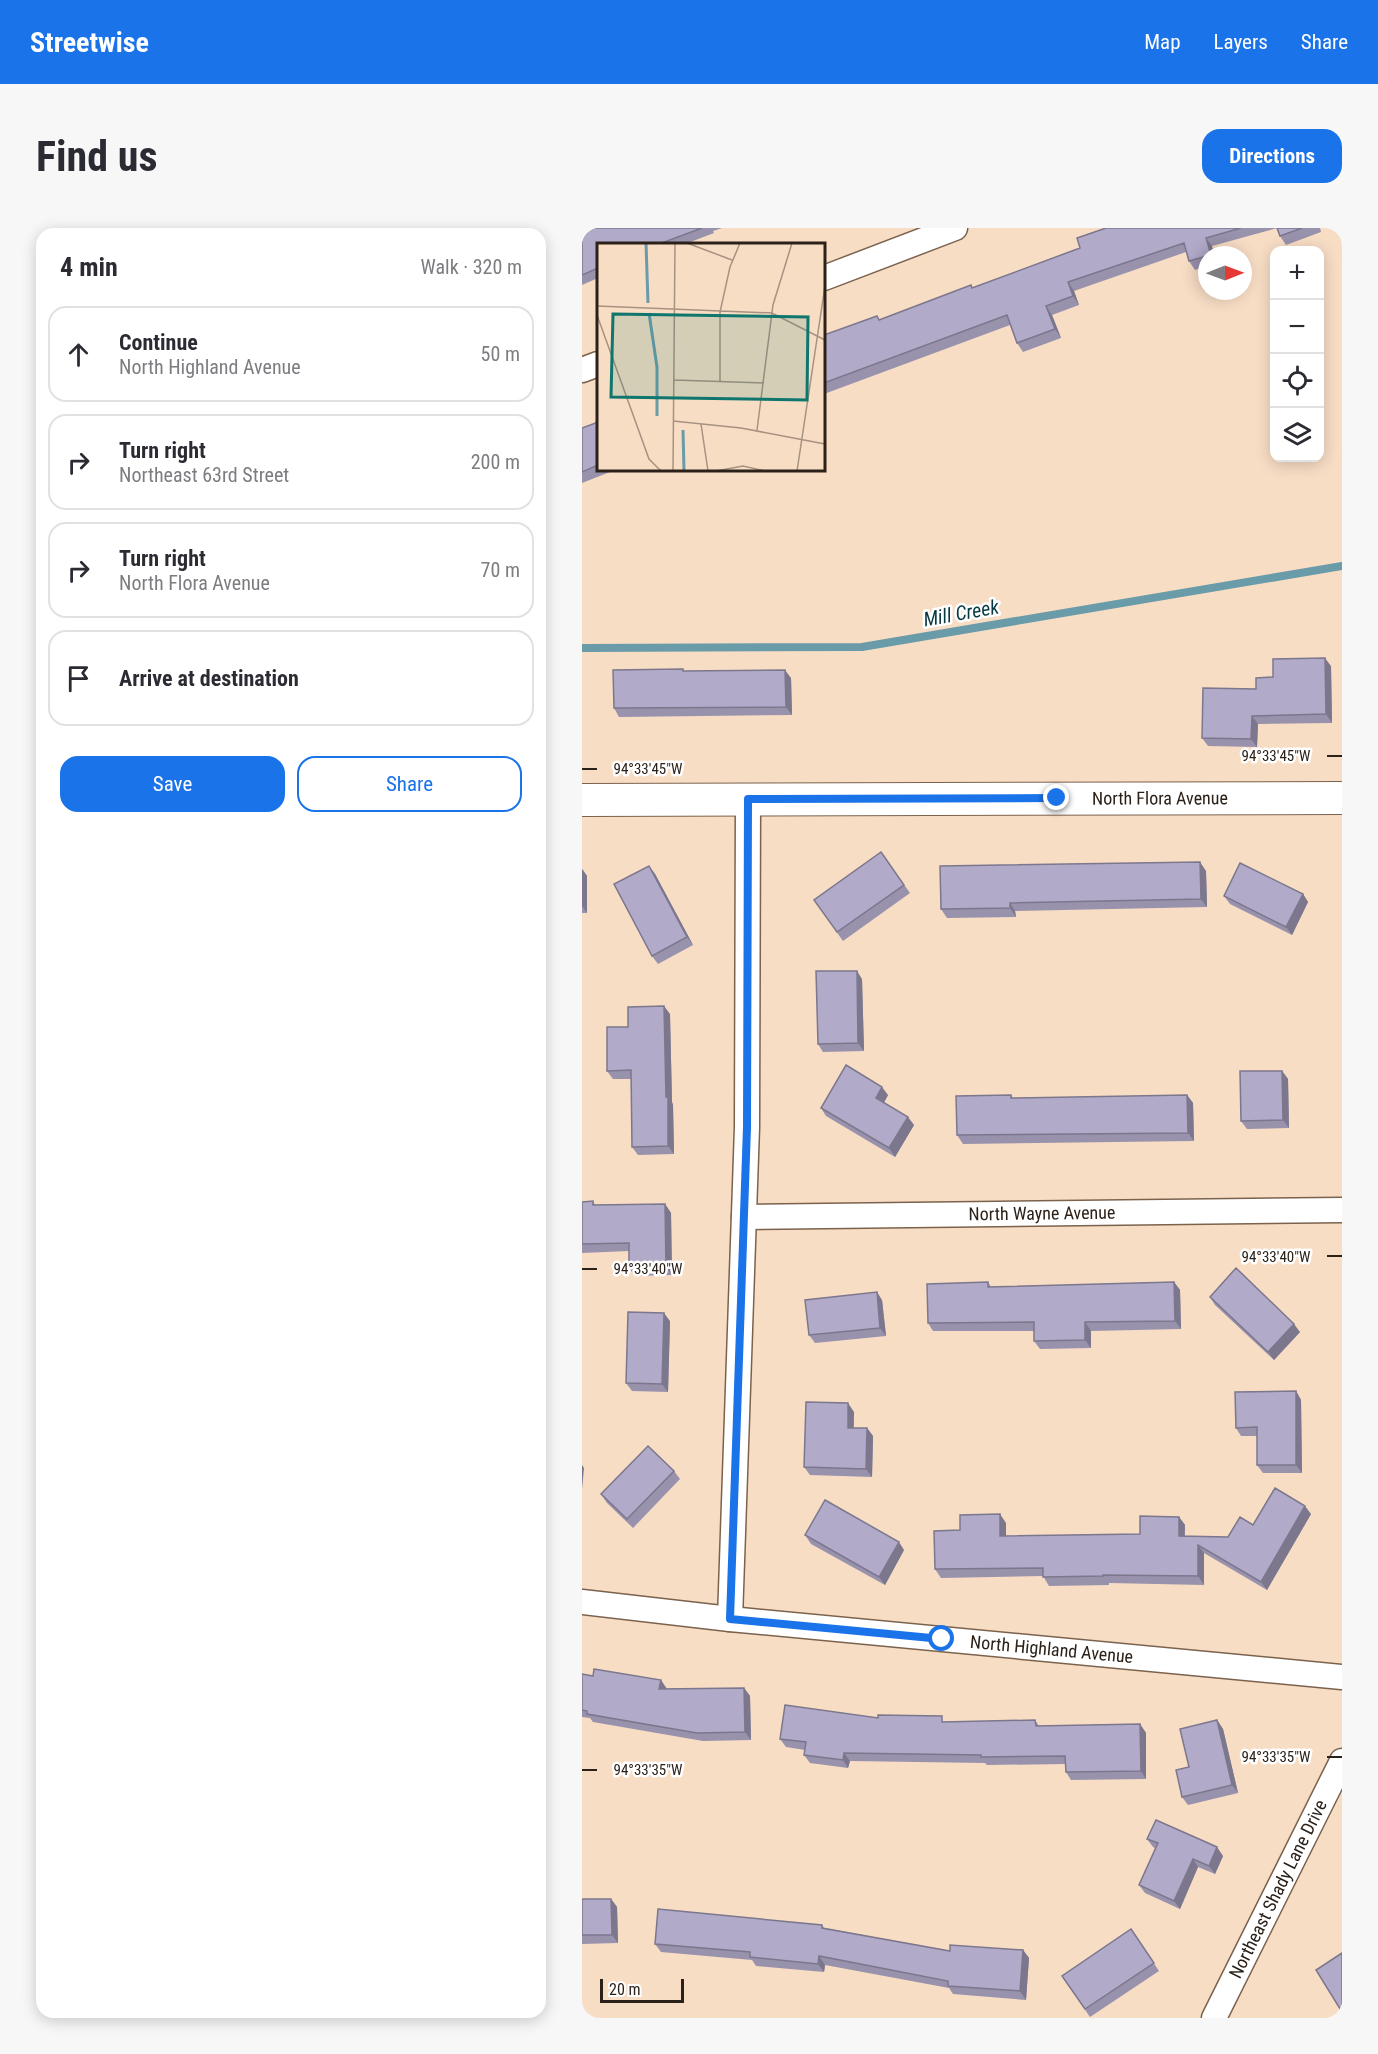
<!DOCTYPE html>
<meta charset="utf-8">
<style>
body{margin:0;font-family:"Roboto Condensed",sans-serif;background:#f7f7f7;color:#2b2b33}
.controls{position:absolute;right:18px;top:18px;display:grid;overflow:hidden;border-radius:12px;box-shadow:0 3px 15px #0003}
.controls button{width:54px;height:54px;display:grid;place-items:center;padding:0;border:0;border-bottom:2px solid #e1e1e2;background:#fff;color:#2b2b33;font:30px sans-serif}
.compass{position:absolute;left:616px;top:18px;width:54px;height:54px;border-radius:50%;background:#fff;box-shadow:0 3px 15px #0003;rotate:89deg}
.scale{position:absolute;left:18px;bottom:15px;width:84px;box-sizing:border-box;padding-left:6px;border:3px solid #2b2119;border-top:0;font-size:16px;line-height:21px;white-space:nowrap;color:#2b2119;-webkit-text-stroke:4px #fff;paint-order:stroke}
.stop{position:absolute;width:18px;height:18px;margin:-14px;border:4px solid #1a73e8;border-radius:50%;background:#fff}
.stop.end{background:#1a73e8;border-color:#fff;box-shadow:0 2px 6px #0008}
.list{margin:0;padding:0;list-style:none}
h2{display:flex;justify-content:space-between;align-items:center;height:78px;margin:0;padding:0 24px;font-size:26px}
h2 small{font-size:20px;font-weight:400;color:#7c7c81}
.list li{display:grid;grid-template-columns:39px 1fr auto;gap:18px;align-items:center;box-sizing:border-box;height:96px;margin:0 12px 12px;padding:0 12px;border:2px solid #e1e1e2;border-radius:18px}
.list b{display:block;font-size:22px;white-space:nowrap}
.list p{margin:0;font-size:20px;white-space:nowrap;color:#7c7c81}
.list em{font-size:20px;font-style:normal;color:#7c7c81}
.actions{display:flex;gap:12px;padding:18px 24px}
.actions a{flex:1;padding:14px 0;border:2px solid #1a73e8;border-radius:18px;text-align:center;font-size:21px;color:#1a73e8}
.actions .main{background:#1a73e8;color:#fff}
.icon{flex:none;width:33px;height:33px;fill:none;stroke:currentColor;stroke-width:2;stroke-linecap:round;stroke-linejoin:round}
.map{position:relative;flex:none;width:760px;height:1790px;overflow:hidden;border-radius:18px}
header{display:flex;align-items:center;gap:36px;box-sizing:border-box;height:84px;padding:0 30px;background:#1a73e8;color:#fff}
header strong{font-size:28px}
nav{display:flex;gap:33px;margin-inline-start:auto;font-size:21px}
.intro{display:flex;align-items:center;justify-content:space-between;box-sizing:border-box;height:144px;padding:0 36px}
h1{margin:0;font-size:42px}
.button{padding:15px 27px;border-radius:18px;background:#1a73e8;color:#fff;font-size:21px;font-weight:700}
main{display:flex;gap:36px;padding:0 36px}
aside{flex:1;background:#fff;border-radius:18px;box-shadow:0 3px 15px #0003}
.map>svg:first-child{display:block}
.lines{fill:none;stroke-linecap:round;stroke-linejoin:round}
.stream{stroke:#699ba9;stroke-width:8}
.minor-casing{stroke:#7a624d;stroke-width:27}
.tertiary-casing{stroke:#7a624d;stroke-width:34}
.minor{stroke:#fff;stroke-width:24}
.tertiary{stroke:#fff;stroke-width:32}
.wall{fill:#9892ad}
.shaded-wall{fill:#7c778d}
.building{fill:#b1aac9;stroke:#7c778d;stroke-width:1.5}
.route{stroke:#1a73e8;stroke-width:8}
.ticks{fill:none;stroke:#2b2119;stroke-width:2}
.labels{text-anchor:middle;stroke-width:5;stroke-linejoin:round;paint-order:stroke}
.street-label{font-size:18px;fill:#2b2119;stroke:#fff}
.water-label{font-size:20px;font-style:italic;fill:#073843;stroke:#fff}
.inset-river{fill:none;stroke:#699ba9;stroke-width:3}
.inset-road{fill:none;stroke:#a69280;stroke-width:1.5}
.view{fill:#0f766e;fill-opacity:0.15;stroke:#0f766e;stroke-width:3}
.inset-edge{fill:none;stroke:#2b2119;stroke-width:3}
.ticks-label{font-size:15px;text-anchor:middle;fill:#2b2119;stroke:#fff;stroke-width:5;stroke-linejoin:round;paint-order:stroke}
</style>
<header>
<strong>Streetwise</strong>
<nav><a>Map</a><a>Layers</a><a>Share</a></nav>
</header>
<div class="intro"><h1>Find us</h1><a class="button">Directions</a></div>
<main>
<aside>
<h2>4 min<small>Walk · 320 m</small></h2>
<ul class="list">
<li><svg class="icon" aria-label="ahead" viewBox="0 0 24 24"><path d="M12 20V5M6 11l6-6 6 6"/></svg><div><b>Continue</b><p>North Highland Avenue</p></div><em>50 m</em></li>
<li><svg class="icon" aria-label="right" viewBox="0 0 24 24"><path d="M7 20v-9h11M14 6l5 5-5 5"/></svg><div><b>Turn right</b><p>Northeast 63rd Street</p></div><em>200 m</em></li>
<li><svg class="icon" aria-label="right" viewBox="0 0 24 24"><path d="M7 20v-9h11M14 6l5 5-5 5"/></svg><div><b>Turn right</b><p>North Flora Avenue</p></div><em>70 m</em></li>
<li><svg class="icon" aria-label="arrive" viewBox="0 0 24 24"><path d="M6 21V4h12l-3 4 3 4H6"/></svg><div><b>Arrive at destination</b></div></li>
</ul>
<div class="actions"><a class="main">Save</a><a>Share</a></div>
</aside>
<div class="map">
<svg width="760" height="1790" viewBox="0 0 760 1790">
<rect width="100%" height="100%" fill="#f8ddc5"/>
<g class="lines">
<!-- stream -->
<path class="stream" d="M0 420 280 419 760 338"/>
<defs>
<g id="minor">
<path d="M242 50 373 0"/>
<path d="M0 142 16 136"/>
<path id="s1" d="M162 989 760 982"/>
<path id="s2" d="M0 1374 148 1391 760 1449"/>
<path d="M148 1391 165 899 166 571"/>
<path id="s3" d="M632 1790 760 1533"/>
</g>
<g id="tertiary">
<path id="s4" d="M0 572 760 570"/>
</g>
</defs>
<!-- minor casing -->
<use href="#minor" class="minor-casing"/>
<!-- tertiary casing -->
<use href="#tertiary" class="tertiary-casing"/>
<!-- minor -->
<use href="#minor" class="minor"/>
<!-- tertiary -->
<use href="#tertiary" class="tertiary"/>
</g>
<!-- wall -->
<g class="wall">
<path d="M0 0H140L131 3 132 5 103 16H16V50L0 57Z"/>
<path d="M524 0H738L739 4 704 17 698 8 695 0 630 18 625 27V38L613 42 607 33 604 24 492 63 497 77 470 87 479 110 441 124 435 115 428 97 242 166V107L295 88 298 92 389 57 391 60 498 20Z"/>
<path d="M16 194V242H33L0 255V200Z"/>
<path d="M749 438 750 495 676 496 675 519 626 518 620 510 674 461 691 449Z"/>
<path d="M103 443 209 450 210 487 37 489 32 480Z"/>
<path d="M299 624 328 665 261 713 232 672Z"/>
<path d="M67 638 73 646 111 717 76 736 70 728Z"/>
<path d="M0 641 5 648V685H0Z"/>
<path d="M624 643 625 679 433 683 434 689 365 690 359 681Z"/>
<path d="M721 666 726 674 710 707 648 676 642 668Z"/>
<path d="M280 751 282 823 241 824 236 816Z"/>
<path d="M88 786 90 874 91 877 92 926 56 927 50 919 49 851H31L25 843 46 799Z"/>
<path d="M700 843 706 851 707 900 665 901 659 893Z"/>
<path d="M306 867 302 875 332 897 313 929 244 888 239 880Z"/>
<path d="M429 867 431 870 605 867 611 875 612 913 381 916 375 907Z"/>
<path d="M11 973 13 977 83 976 89 985 90 1047 53 1048 47 1040V1023L0 1025V974Z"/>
<path d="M406 1054 409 1059 592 1054 598 1062 599 1101 509 1103V1120L458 1121 452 1113V1103H351L346 1095Z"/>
<path d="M628 1069 718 1104 692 1132 633 1077Z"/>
<path d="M300 1072 304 1108 233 1115 227 1107Z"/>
<path d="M88 1093 86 1164 50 1163 44 1155Z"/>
<path d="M714 1163 719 1172 720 1245H681L675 1237V1208H659L654 1200Z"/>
<path d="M272 1184V1200H285L291 1208 290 1249 228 1247 222 1239Z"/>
<path d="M92 1243 98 1251 51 1300 25 1275 19 1266Z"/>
<path d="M729 1286 685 1362 622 1325V1357L527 1355V1357L467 1358 461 1348 359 1350 353 1341 378 1302 424 1295V1308L558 1306 597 1289 603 1297V1308L646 1309 671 1297Z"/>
<path d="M223 1307 322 1322 303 1357 229 1316Z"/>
<path d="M0 1446 84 1461 162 1460 168 1468 169 1512 121 1513 11 1494 8 1490 0 1489Z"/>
<path d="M296 1490 365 1494 453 1492 457 1498 558 1496 564 1505V1551L489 1552 484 1544 483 1536 405 1537 403 1535 268 1533 266 1540 228 1535 222 1527 223 1522 204 1519 198 1511Z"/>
<path d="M635 1492 641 1501 656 1565 606 1577 600 1569 607 1539Z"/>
<path d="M565 1611 641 1628 633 1646 616 1639 598 1681 563 1665 557 1657 573 1620 571 1619Z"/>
<path d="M0 1671H29L35 1679 36 1715 0 1716Z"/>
<path d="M240 1697 242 1700 368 1723 441 1722 447 1730 444 1772 371 1766 367 1760 243 1737 242 1744 174 1738 170 1732 79 1724 73 1716Z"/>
<path d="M549 1701 577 1743 508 1789 480 1748Z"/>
</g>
<!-- shaded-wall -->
<g class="shaded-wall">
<path d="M624 10 630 18 632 27H629Z"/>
<path d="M486 54 492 63 497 77 491 68Z"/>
<path d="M464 78 470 87 479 110 473 101Z"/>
<path d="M743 430 749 438 750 495 744 486Z"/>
<path d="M203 442 209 450 210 487 204 479Z"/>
<path d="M670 488 676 496 675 519 669 511Z"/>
<path d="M618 634 624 643 625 679 619 671Z"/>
<path d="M67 638 73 646 111 717 105 709Z"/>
<path d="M0 641 5 648V685L0 678Z"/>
<path d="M721 666 726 674 710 707 704 699Z"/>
<path d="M428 675 433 683 434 689 428 680Z"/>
<path d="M275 743 280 751 282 823 276 815Z"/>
<path d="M82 778 88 786 90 874 91 877 92 926 86 918 84 869Z"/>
<path d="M700 843 706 851 707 900 701 892Z"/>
<path d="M300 859 306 867 299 879 294 870Z"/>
<path d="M605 867 611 875 612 913 606 905Z"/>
<path d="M326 889 332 897 313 929 307 920Z"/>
<path d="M83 976 89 985 90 1047 84 1039Z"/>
<path d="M592 1054 598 1062 599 1101 593 1093Z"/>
<path d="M295 1064 300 1072 304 1108 298 1100Z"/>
<path d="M82 1085 88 1093 86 1164 80 1156Z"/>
<path d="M503 1094 509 1103V1120L503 1112Z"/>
<path d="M712 1096 718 1104 692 1132 686 1124Z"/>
<path d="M714 1163 719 1172 720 1245 714 1237Z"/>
<path d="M266 1175 272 1184 271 1208 266 1200Z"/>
<path d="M285 1200 291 1208 290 1249 284 1241Z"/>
<path d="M0 1237 2 1240 0 1261Z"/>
<path d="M723 1278 729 1286 685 1362 679 1354Z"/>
<path d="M418 1286 424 1295V1317L418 1308Z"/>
<path d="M597 1289 603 1297 602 1317 597 1308Z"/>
<path d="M317 1314 322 1322 303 1357 297 1349Z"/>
<path d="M616 1317 622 1325V1357L616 1348Z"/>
<path d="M79 1452 85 1461H77Z"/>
<path d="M162 1460 168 1468 169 1512 163 1504Z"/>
<path d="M635 1492 641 1501 656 1565 650 1557Z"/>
<path d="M558 1496 564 1505V1551L559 1543Z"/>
<path d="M262 1525 268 1533 266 1540 261 1532Z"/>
<path d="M635 1619 641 1628 633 1646 627 1638Z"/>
<path d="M611 1631 616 1639 598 1681 592 1673Z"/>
<path d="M29 1671 35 1679 36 1715 30 1707Z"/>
<path d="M441 1722 447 1730 444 1772 438 1763Z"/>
<path d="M237 1728 243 1737 242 1744 236 1736Z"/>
</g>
<!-- building -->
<g class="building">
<path d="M0 0H120L77 16H16V40L0 47Z"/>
<path d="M524 0H659L624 10 629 27H625V28L607 33 602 15 486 54 491 68 464 78 473 101 435 115 425 87 242 155V107L295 88 297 92 389 57 390 60 498 20 495 10Z"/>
<path d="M695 0H720L698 8Z"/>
<path d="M16 194V237L0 244V200Z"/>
<path d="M743 430 744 486 670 488 669 511 620 510 621 460 674 461V450L691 449V431Z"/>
<path d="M101 441V443L203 442 204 479 32 480 31 442Z"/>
<path d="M299 624 322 657 255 704 232 672Z"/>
<path d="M618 634 619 671 428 675V680L359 681 358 638Z"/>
<path d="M658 635 721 666 704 699 642 668Z"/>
<path d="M67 638 105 709 70 728 32 656Z"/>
<path d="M234 743H275L276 815 236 816Z"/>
<path d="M82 778 84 869H86V918L50 919 49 842 25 843V799H46V779Z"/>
<path d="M264 837 300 859 294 870 326 889 307 920 239 880Z"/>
<path d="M658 843H700L701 892 659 893Z"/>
<path d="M429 867V870L605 867 606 905 375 907 374 868Z"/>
<path d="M11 973V977L83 976 84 1039 47 1040V1015L0 1016V974Z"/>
<path d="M654 1040 712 1096 686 1124 628 1069Z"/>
<path d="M406 1054V1059L592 1054 593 1093 503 1094V1112L452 1113V1094L346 1095 345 1056Z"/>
<path d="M295 1064 298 1100 227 1107 223 1072Z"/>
<path d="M46 1084 82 1085 80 1156 44 1155Z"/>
<path d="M714 1163V1237H675V1199L654 1200 653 1164Z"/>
<path d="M224 1174 266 1175V1200H285L284 1241 222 1239Z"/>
<path d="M66 1218 92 1243 45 1291 19 1266Z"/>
<path d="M693 1260 723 1278 679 1354 616 1317V1348L521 1347V1348L461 1349V1340L353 1341 352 1303 378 1302V1287L418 1286V1308L558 1306V1288L597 1289V1308L646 1309 658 1289 671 1297Z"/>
<path d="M243 1272 317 1314 297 1349 223 1307Z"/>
<path d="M12 1441 79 1452 77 1461 162 1460 163 1504 115 1505 5 1486V1483L0 1482V1446L11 1448Z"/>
<path d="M203 1477 296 1490V1487L360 1488V1494L453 1492 454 1498 558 1496 559 1543 484 1544 483 1528 399 1529V1527L262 1525 261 1532 222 1527 224 1514 198 1511Z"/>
<path d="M635 1492 650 1557 600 1569 594 1542 607 1539 598 1501Z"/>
<path d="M574 1592 635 1619 627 1638 611 1631 592 1673 557 1657 576 1615 565 1611Z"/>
<path d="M0 1671H29L30 1707H0Z"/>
<path d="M76 1681 240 1697V1700L368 1723V1717L441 1722 438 1763 366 1758V1753L237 1728 236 1736 168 1729V1724L73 1716Z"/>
<path d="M549 1701 572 1735 503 1781 480 1748Z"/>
<path d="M760 1725V1784L734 1742Z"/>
</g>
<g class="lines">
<!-- route -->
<path class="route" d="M360 1411 148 1391 165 899 166 571 475 570"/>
</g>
<!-- ticks -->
<path class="ticks" d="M745 528H760M0 541H15M745 1028H760M0 1041H15M745 1529H760M0 1542H15"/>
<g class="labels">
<!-- street labels -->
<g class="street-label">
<text dy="6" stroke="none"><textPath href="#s4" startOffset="578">North Flora Avenue</textPath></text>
<text dy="6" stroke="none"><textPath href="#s1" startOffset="298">North Wayne Avenue</textPath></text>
<text dy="6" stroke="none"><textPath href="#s2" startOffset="472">North Highland Avenue</textPath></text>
<text dy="6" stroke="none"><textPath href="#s3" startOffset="144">Northeast Shady Lane Drive</textPath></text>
</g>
<!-- water labels -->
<g class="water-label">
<text transform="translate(379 385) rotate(-10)" y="7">Mill Creek</text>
</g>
</g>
<!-- overview -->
<g transform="translate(15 15)">
<rect width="228" height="228" fill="#f8ddc5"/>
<path class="inset-river" d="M49 0 51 60M52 70 60 124V173M86 187 87 228"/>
<path class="inset-road" d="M90 0 135 17M0 63 175 70 228 97M0 72 52 216 64 228M77 137 167 140M123 138V69L133 24 143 0M76 178 144 185 228 201M104 181 111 228M160 187 176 62 195 0M76 228 78 0M119 228 146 223 168 228M200 228 228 43"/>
<path class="view" d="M16 71 211 74 210 157 14 154Z"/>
<rect width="228" height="228" class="inset-edge"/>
</g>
<g class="ticks-label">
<text x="694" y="533">94°33'45"W</text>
<text x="66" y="546">94°33'45"W</text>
<text x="694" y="1034">94°33'40"W</text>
<text x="66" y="1046">94°33'40"W</text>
<text x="694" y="1534">94°33'35"W</text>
<text x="66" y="1547">94°33'35"W</text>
</g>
</svg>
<div class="controls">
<button>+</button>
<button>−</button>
<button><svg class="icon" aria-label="locate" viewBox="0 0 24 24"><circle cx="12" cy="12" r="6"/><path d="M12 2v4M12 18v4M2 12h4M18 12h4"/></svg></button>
<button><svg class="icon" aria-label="layers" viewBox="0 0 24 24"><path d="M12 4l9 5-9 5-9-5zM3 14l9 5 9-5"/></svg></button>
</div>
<svg class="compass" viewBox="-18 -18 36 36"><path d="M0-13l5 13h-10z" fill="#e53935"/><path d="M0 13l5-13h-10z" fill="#7c7c81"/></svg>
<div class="scale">20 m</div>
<div class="stop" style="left:360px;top:1411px"></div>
<div class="stop end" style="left:475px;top:570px"></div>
</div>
</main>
